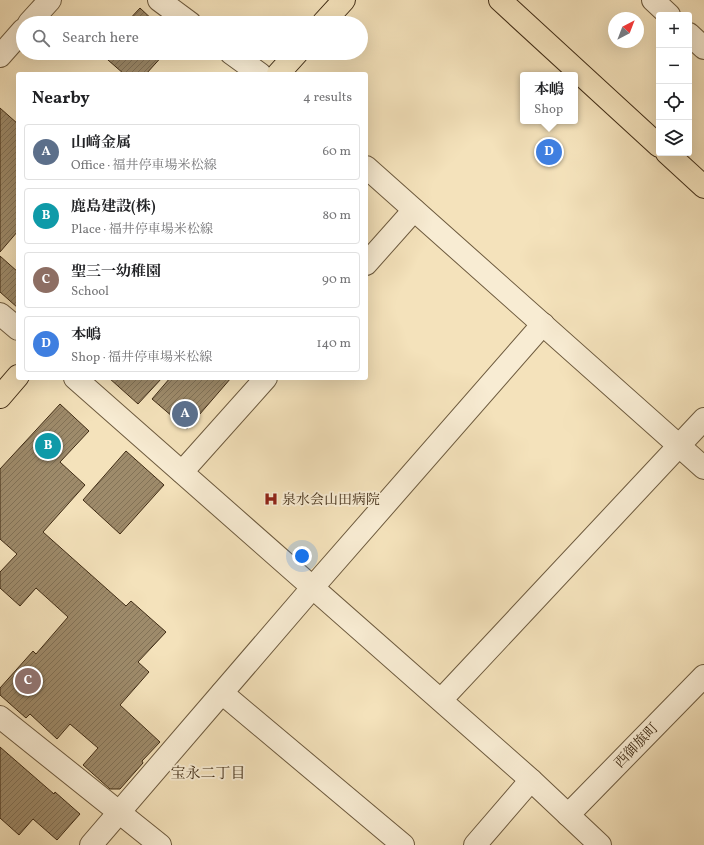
<!DOCTYPE html>
<meta charset="utf-8">
<style>
body{margin:0;font-family:Vollkorn,"Noto Serif JP",serif;background:#f2f2f2;color:#202124}
.controls{position:absolute;right:12px;top:12px;display:grid;overflow:hidden;border-radius:4px;box-shadow:0 4px 16px #0002}
.controls button{width:36px;height:36px;display:grid;place-items:center;padding:0;border:0;border-bottom:1px solid #e0e0e0;background:#fff;color:#202124;font:20px sans-serif}
.compass{position:absolute;left:608px;top:12px;width:36px;height:36px;border-radius:50%;background:#fff;box-shadow:0 4px 16px #0002;rotate:42deg}
.you{position:absolute;left:302px;top:556px;width:14px;height:14px;margin:-10px;border:3px solid #fff;border-radius:50%;background:#1a73e8;box-shadow:0 0 0 6px #1a73e833}
.badge{display:grid;place-items:center;width:26px;height:26px;border-radius:50%;background:#0f766e;color:#fff;font-size:13px;font-weight:700}
.pin{position:absolute;translate:-50% -50%;border:2px solid #fff;box-shadow:0 1px 4px #0006}
.popup{position:absolute;left:520px;top:72px;width:58px;height:52px;box-sizing:border-box;display:grid;place-content:center;border-radius:4px;background:#fff;filter:drop-shadow(0 1px 3px #0005);font-size:13px;white-space:nowrap;color:#757577}
.popup b{font-size:15px;color:#202124}
.popup::after{content:'';position:absolute;left:50%;top:100%;margin-left:-8px;border:8px solid transparent;border-top-color:#fff}
.list{margin:0;padding:0;list-style:none}
h2{display:flex;justify-content:space-between;align-items:center;height:52px;margin:0;padding:0 16px;font-size:17px}
h2 small{font-size:13px;font-weight:400;color:#757577}
.list li{display:grid;grid-template-columns:26px 1fr auto;gap:12px;align-items:center;box-sizing:border-box;height:56px;margin:0 8px 8px;padding:0 8px;border:1px solid #e0e0e0;border-radius:4px}
.list b{display:block;font-size:15px;white-space:nowrap}
.list p{margin:0;font-size:13px;white-space:nowrap;color:#757577}
.list em{font-size:13px;font-style:normal;color:#757577}
.icon{flex:none;width:22px;height:22px;fill:none;stroke:currentColor;stroke-width:2;stroke-linecap:round;stroke-linejoin:round}
.map{position:relative;flex:none;width:704px;height:845px;overflow:hidden}
.search{position:absolute;background:#fff;box-shadow:0 4px 16px #0002;left:16px;top:16px;width:352px;height:44px;display:flex;align-items:center;gap:10px;box-sizing:border-box;padding:0 14px;border-radius:22px;color:#757577;font-size:15px}
.panel{position:absolute;background:#fff;box-shadow:0 4px 16px #0002;left:16px;top:72px;width:352px;height:308px;border-radius:4px}
.map>svg:first-child{display:block}
.building{fill:url(#building-hatch);stroke:#402c15}
.lines{fill:none;stroke-linecap:round;stroke-linejoin:round}
.minor-casing{stroke:#6d5a3e;stroke-width:24}
.major-casing{stroke:#402c15;stroke-width:24}
.minor{stroke:#f8ecd3;stroke-width:22}
.major{stroke:#f4e2bb;stroke-width:22}
.labels{text-anchor:middle;stroke-width:4;stroke-linejoin:round;paint-order:stroke}
.poi-label{font-size:14px;fill:#402c15;stroke:#f8ecd3;text-anchor:start}
.street-label{font-size:14px;fill:#402c15;stroke:#f8ecd3}
.neighbourhood-label{font-size:15px;fill:#402c15;stroke:#f8ecd3}
</style>
<div class="map">
<svg width="704" height="845" viewBox="0 0 704 845">
<defs>
<pattern id="building-hatch" width="6" height="6" patternUnits="userSpaceOnUse"><rect width="6" height="6" fill="#9e8b6b"/><path d="M-1 1l2-2M0 6l6-6M5 7l2-2" fill="none" stroke="#827257"/></pattern>
</defs>
<rect width="100%" height="100%" fill="#f4e2bb"/>
<filter id="stains"><feTurbulence type="fractalNoise" baseFrequency=".005" numOctaves="4"/><feColorMatrix values="0 0 0 0 .2 0 0 0 0 .09 0 0 0 0 .02 0 0 0 .5 -.17"/></filter>
<radialGradient id="worn" r=".72"><stop offset=".6" stop-color="#630" stop-opacity="0"/><stop offset="1" stop-color="#630" stop-opacity=".3"/></radialGradient>
<!-- building -->
<g class="building">
<path d="M140 8 156 23H126Z"/>
<path d="M100 53H165L146 74H124Z"/>
<path d="M0 108 18 124V231L0 252Z"/>
<path d="M0 256 18 272V308L0 292Z"/>
<path d="M109 378H162L138 404Z"/>
<path d="M170 378H231L187 429 152 399Z"/>
<path d="M60 404 89 431 60 462 85 485 43 532 126 606 131 601 166 632 138 662 149 672 120 705 160 742 142 761 143 763 120 789H110L83 765 98 748 70 724 57 739 30 714 26 718 0 695V688L33 651 36 654 68 617 36 588 20 606 0 588V572L17 554 0 539V469Z"/>
<path d="M126 451 164 485 120 534 83 500Z"/>
<path d="M0 747 54 794 55 792 80 814 57 840 33 819 19 835 0 818Z"/>
</g>
<g class="lines">
<defs>
<g id="minor">
<path d="M159 0 190 23"/>
<path d="M653 0 669 15"/>
<path d="M29 23 50 0"/>
<path d="M689 34 704 48"/>
<path d="M231 53 260 74"/>
<path d="M0 56 23 30"/>
<path d="M366 167 704 468"/>
<path d="M366 264 414 210"/>
<path d="M0 314 18 329"/>
<path d="M75 378 531 780 600 845"/>
<path d="M182 472 266 378"/>
<path d="M222 693 403 845"/>
<path d="M441 700 704 419"/>
<path d="M0 717 160 845"/>
<path d="M568 815 704 676"/>
<path d="M91 845 313 587 543 324"/>
<path d="M475 845 531 780"/>
</g>
<g id="major">
<path d="M500 0 659 146"/>
<path d="M323 23 344 0"/>
<path d="M278 74 297 53"/>
<path d="M667 153 704 187"/>
<path d="M0 397 18 376"/>
</g>
</defs>
<!-- minor casing -->
<use href="#minor" class="minor-casing"/>
<!-- major casing -->
<use href="#major" class="major-casing"/>
<!-- minor -->
<use href="#minor" class="minor"/>
<!-- major -->
<use href="#major" class="major"/>
</g>
<!-- icons -->
<defs>
<symbol id="hospital-bare" viewBox="-9 -9 18 18"><path d="M-5-5h3v3.5h4V-5h3V5h-3V1.5h-4V5h-3Z" fill="#8f2418" stroke="#f8ecd3" stroke-width="2.5" paint-order="stroke"/></symbol>
</defs>
<g fill-rule="evenodd">
<use href="#hospital-bare" x="261" y="489" width="20" height="20"/>
</g>
<g class="labels">
<!-- poi labels -->
<g class="poi-label">
<text x="282" y="504">泉水会山田病院</text>
</g>
<!-- street labels -->
<g class="street-label">
<text transform="translate(636 745) rotate(-46)" y="5">西御旗町</text>
</g>
<!-- neighbourhood labels -->
<g class="neighbourhood-label">
<text x="208" y="778">宝永二丁目</text>
</g>
</g>
<rect width="100%" height="100%" filter="url(#stains)"/>
<rect width="100%" height="100%" fill="url(#worn)"/>
</svg>
<div class="controls">
<button>+</button>
<button>−</button>
<button><svg class="icon" aria-label="locate" viewBox="0 0 24 24"><circle cx="12" cy="12" r="6"/><path d="M12 2v4M12 18v4M2 12h4M18 12h4"/></svg></button>
<button><svg class="icon" aria-label="layers" viewBox="0 0 24 24"><path d="M12 4l9 5-9 5-9-5zM3 14l9 5 9-5"/></svg></button>
</div>
<svg class="compass" viewBox="-18 -18 36 36"><path d="M0-13l5 13h-10z" fill="#e53935"/><path d="M0 13l5-13h-10z" fill="#757577"/></svg>
<div class="you"></div>
<div class="pin badge" style="left:185px;top:414px;background:#5c6f8a">A</div>
<div class="pin badge" style="left:48px;top:446px;background:#0f9aa8">B</div>
<div class="pin badge" style="left:28px;top:681px;background:#8d6e63">C</div>
<div class="pin badge" style="left:549px;top:152px;background:#3f7fe0">D</div>
<div class="popup"><b>本嶋</b>Shop</div>
<div class="search"><svg class="icon" aria-label="search" viewBox="0 0 24 24"><circle cx="10" cy="10" r="6"/><path d="M15 15l6 6"/></svg>Search here</div>
<section class="panel">
<h2>Nearby<small>4 results</small></h2>
<ul class="list">
<li><span class="badge" style="background:#5c6f8a">A</span><div><b>山﨑金属</b><p>Office · 福井停車場米松線</p></div><em>60 m</em></li>
<li><span class="badge" style="background:#0f9aa8">B</span><div><b>鹿島建設(株)</b><p>Place · 福井停車場米松線</p></div><em>80 m</em></li>
<li><span class="badge" style="background:#8d6e63">C</span><div><b>聖三一幼稚園</b><p>School</p></div><em>90 m</em></li>
<li><span class="badge" style="background:#3f7fe0">D</span><div><b>本嶋</b><p>Shop · 福井停車場米松線</p></div><em>140 m</em></li>
</ul>
</section>
</div>
